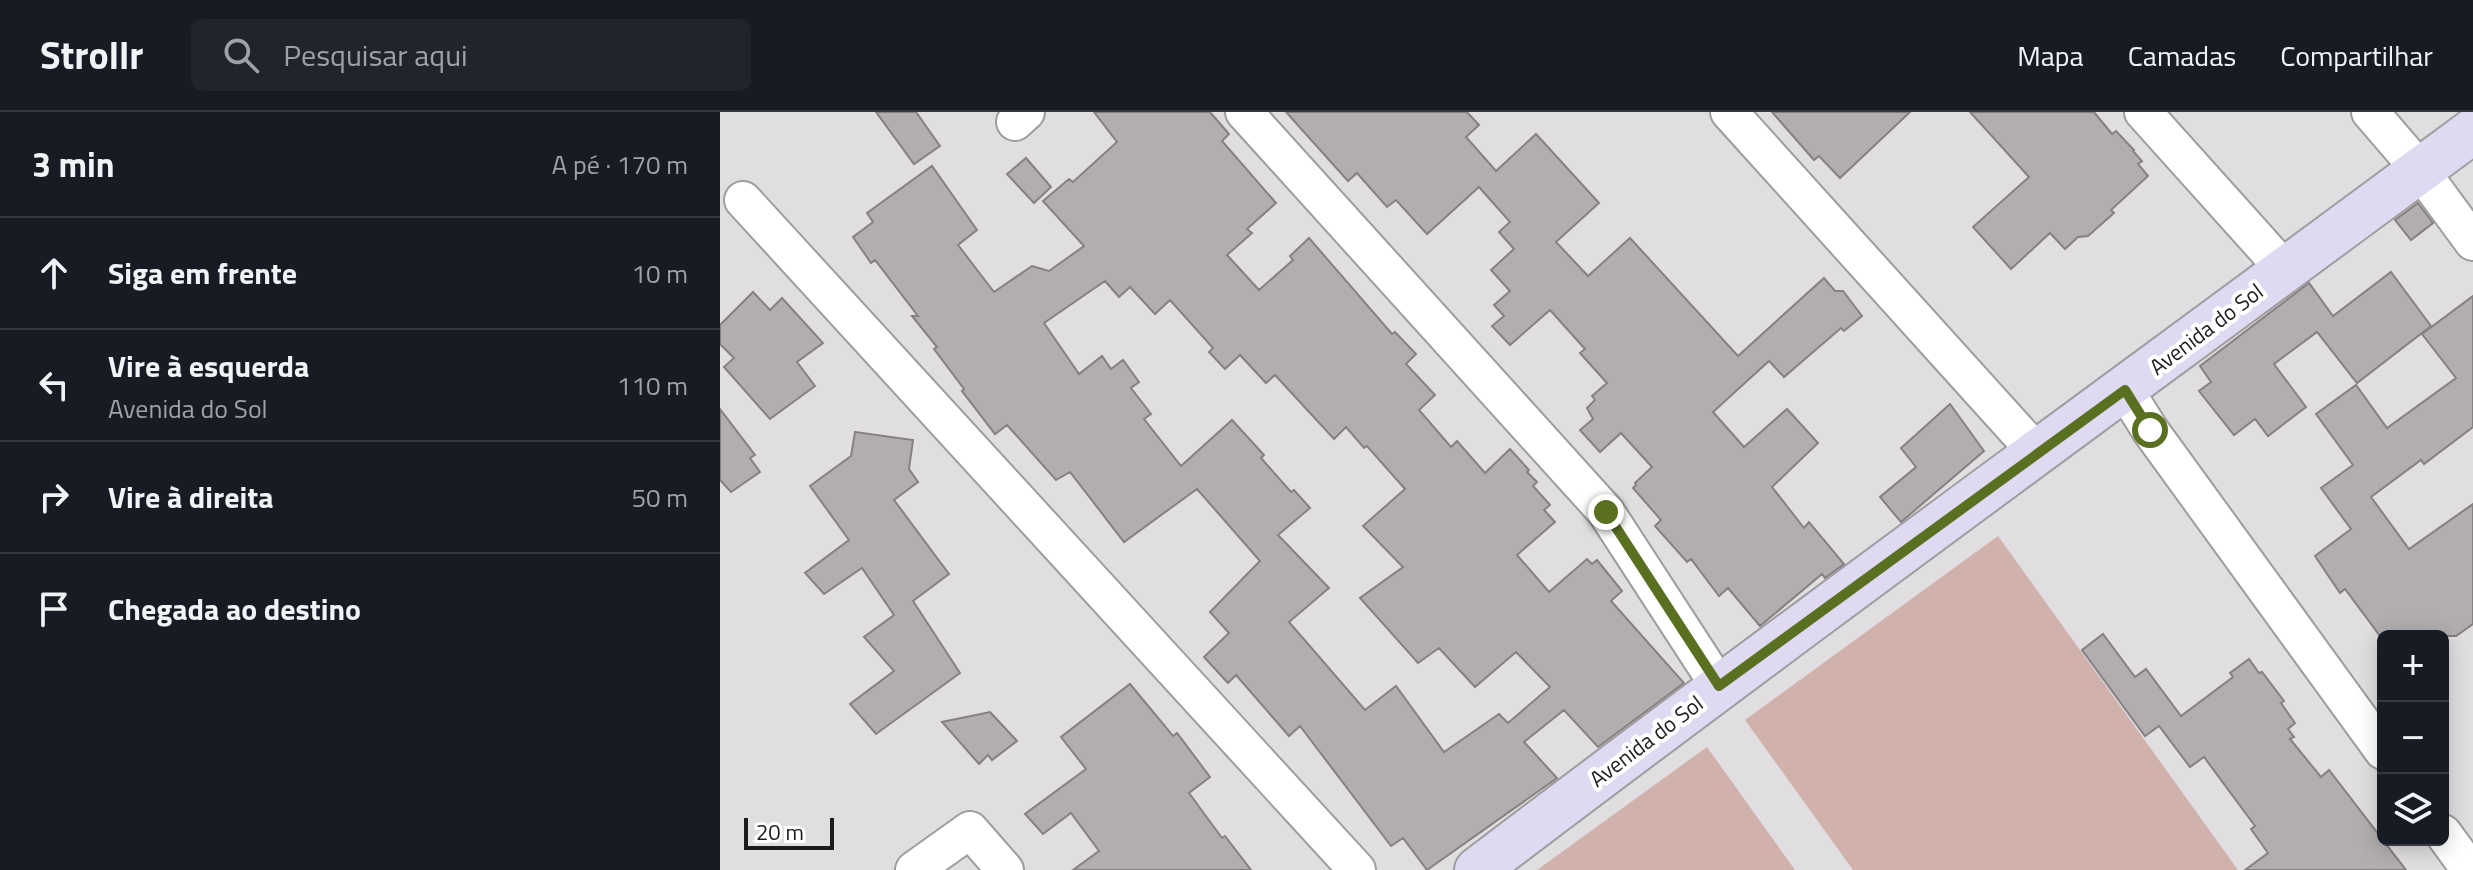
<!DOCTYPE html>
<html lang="pt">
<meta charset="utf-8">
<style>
body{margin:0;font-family:"Titillium Web",sans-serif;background:#20242c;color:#f1f3f6}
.controls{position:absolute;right:24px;bottom:24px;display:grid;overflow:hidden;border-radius:12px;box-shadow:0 4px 20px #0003}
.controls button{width:72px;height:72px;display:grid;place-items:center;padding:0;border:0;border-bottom:2px solid #363941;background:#171b24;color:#f1f3f6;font:40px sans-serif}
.scale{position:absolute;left:24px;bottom:20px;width:90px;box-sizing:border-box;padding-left:8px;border:4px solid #1d1c1d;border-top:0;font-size:22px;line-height:28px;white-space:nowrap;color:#1d1c1d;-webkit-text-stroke:6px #fff;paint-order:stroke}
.stop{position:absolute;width:24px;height:24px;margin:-18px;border:6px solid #597021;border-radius:50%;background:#fff}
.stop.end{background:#597021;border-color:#fff;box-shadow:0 2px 8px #0008}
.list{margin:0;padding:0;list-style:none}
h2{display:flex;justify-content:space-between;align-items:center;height:104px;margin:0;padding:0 32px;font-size:34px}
h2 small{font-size:26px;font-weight:400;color:#9ea1a6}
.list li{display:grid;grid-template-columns:52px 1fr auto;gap:24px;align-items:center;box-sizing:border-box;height:112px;padding:0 32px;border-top:2px solid #363941}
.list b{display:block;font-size:30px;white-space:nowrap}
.list p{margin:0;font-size:26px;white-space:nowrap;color:#9ea1a6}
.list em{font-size:26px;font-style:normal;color:#9ea1a6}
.icon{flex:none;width:44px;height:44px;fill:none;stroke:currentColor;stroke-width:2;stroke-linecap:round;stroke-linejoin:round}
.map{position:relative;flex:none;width:1753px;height:758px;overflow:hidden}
header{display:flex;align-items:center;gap:48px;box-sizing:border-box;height:112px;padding:0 40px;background:#171b24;border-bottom:2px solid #363941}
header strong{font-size:38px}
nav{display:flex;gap:44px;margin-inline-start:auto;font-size:28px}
.search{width:560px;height:72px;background:#20242c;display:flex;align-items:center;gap:20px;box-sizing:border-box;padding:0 28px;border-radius:12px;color:#9ea1a6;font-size:30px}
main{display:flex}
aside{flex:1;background:#171b24}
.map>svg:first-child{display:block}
.green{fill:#d1b1ac}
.building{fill:#b2adaf;stroke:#858182;stroke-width:2;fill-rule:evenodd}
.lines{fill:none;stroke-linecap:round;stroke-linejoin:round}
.street-casing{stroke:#9e9c9e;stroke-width:40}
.secondary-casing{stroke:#9e9c9e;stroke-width:48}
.street{stroke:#fff;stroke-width:36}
.secondary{stroke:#dfdaf2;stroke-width:44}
.route{stroke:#597021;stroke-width:10}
.labels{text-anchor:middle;stroke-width:8;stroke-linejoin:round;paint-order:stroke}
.street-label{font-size:22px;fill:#1d1c1d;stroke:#fff}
</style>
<header>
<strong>Strollr</strong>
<div class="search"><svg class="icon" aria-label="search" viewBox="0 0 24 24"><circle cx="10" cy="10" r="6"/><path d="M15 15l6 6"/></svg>Pesquisar aqui</div>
<nav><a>Mapa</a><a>Camadas</a><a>Compartilhar</a></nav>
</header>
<main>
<aside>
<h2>3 min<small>A pé · 170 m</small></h2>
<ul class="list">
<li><svg class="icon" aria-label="ahead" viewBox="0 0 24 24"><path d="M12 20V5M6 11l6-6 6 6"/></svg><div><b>Siga em frente</b></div><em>10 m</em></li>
<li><svg class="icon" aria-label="left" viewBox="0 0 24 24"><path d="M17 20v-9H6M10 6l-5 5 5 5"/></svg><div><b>Vire à esquerda</b><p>Avenida do Sol</p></div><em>110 m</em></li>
<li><svg class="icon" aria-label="right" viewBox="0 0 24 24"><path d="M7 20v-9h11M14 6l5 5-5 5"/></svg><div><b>Vire à direita</b></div><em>50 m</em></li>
<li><svg class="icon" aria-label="arrive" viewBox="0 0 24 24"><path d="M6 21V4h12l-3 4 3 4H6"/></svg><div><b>Chegada ao destino</b></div></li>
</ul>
</aside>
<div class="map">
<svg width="1753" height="758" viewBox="0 0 1753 758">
<rect width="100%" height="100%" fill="#e1dee1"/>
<!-- green -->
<g class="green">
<path d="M1278 424 1518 758H1133L1025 608Z"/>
<path d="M987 635 1075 758H817Z"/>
</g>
<!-- building -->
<g class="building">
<path d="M156 0H196L220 34 194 52Z"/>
<path d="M374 0H490L509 22 502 29 556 91 527 117 532 121 507 143 539 178 573 148 570 144 589 126 672 222 675 220 696 242 686 252 715 283 699 298 731 335 737 329 765 361 790 337 809 358 807 360 817 370 813 374 830 393 824 398 835 410 797 443 829 480 867 447 872 452 877 448 902 479 891 489 964 571 878 635 844 598 804 630 837 666 707 758 683 726 671 734 580 614 569 624 516 563 508 571 484 545 509 521 490 500 540 449 477 377 404 430 350 360 336 368 287 313 275 322 242 279 244 277 214 237 217 235 192 204H198L155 148 151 151 133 125 153 110 147 101 212 54 257 118 238 133 274 180 312 154 329 159 364 134 323 89 349 67 353 70 397 30ZM385 169 399 185 410 175 435 202 450 188 493 236 489 240 505 257 520 243 546 271 555 263 614 327 626 315 644 336 647 334 685 377 643 414 683 455 640 486 698 551 719 536 755 575 796 540 830 575 788 611 779 602 724 640 676 574 645 598 569 510 609 476 558 423 590 396 574 378 571 380 541 346 544 343 512 308 461 354 424 307 431 302 411 276 419 270 403 248 391 257 382 244 359 262 324 211Z"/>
<path d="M566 0H747L759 13 746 25 776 59 816 22 879 91 836 130 868 164 910 126 1018 244 1104 166 1115 179H1123L1142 204 1124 219 1121 216 1064 265 1049 249 993 300 1024 335 1067 297 1098 331 1052 375 1084 416 1089 410 1124 452 1105 466 1102 462 1040 514 1008 476 999 484 971 447 967 450 935 414 941 408 913 376 916 373 915 371 932 355 901 321 880 340 860 318 873 307 867 296 875 288 872 284 887 271 860 241 865 237 830 198 790 233 772 214 784 204 774 193 790 179 771 158 794 137 779 120 790 110 759 75 707 122 676 88 667 95 637 61 628 69Z"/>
<path d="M1052 0H1190L1120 66 1099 44 1094 48Z"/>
<path d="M1250 0H1374L1392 22 1396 19 1414 38 1413 39 1422 49 1418 52 1428 64 1391 98 1394 101 1368 124 1358 125 1345 137 1330 121 1291 157 1253 115 1309 65Z"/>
<path d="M306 46 331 75 314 91 287 62Z"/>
<path d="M1698 91 1713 111 1691 128 1675 108Z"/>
<path d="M1671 160 1711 214 1637 271 1597 220 1554 252 1586 295 1548 324 1535 307 1514 323 1479 279 1491 270 1480 254 1589 171 1613 204Z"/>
<path d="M33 180 50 198 62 186 103 231 77 250 95 274 50 307 4 255 14 246 0 232V213Z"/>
<path d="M1753 184V315L1704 352 1701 348 1651 385 1689 437 1753 392V512L1736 524H1660L1625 477 1620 481 1595 444 1631 417 1601 376 1633 353 1596 302 1636 273 1667 316 1736 266 1702 222Z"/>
<path d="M1230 292 1264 339 1181 410 1160 385 1196 355 1181 336Z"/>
<path d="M0 297 35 343 30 346 40 360 11 380 0 368Z"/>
<path d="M135 320 193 328 189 357 198 370 174 388 229 462 193 489 240 561 156 622 130 592 174 559 144 525 174 503 142 456 104 482 85 461 129 428 90 374 131 344Z"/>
<path d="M1383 522 1415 565 1426 557 1461 604 1513 565 1510 561 1529 547 1539 561 1542 560 1564 589 1561 591 1575 611 1568 617 1574 625 1570 627 1601 665 1609 658 1686 758H1525L1548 741 1531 717 1535 714 1484 645 1470 655 1439 614 1425 624 1362 538Z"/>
<path d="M410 572 453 624 457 621 490 665 469 681 502 726 505 724 531 758H353L379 739 351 701 323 722 305 702 366 657 341 625Z"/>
<path d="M270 600 297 629 272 648 268 643 259 652 222 610Z"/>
</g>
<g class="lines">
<defs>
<g id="street">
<path d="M524 0 886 400 999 574"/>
<path d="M1009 0 1317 341"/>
<path d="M1423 0 1565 158"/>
<path d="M1650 0 1700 58 1753 130"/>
<path d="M295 10 306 0"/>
<path d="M23 88 637 758"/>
<path d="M1405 278 1430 318 1663 639"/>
<path d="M1723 721 1750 758"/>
<path d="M194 758 250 718 285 758"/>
</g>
<path id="secondary" d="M757 758C1086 508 1421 265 1753 19"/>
</defs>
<!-- street casing -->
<use href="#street" class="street-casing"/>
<!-- secondary casing -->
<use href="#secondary" class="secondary-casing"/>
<!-- street -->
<use href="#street" class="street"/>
<!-- secondary -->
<use href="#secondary" class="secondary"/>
</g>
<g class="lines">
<!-- route -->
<path class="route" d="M886 400 999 574 1405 278 1430 318"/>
</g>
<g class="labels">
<!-- street labels -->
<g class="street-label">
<text transform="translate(1486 217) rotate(-37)" y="8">Avenida do Sol</text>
<text transform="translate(926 629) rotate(-37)" y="8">Avenida do Sol</text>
</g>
</g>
</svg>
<div class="controls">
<button>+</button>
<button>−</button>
<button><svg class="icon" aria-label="layers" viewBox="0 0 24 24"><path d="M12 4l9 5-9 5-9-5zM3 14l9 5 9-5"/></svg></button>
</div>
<div class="scale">20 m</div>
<div class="stop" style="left:1430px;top:318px"></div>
<div class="stop end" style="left:886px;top:400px"></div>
</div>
</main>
